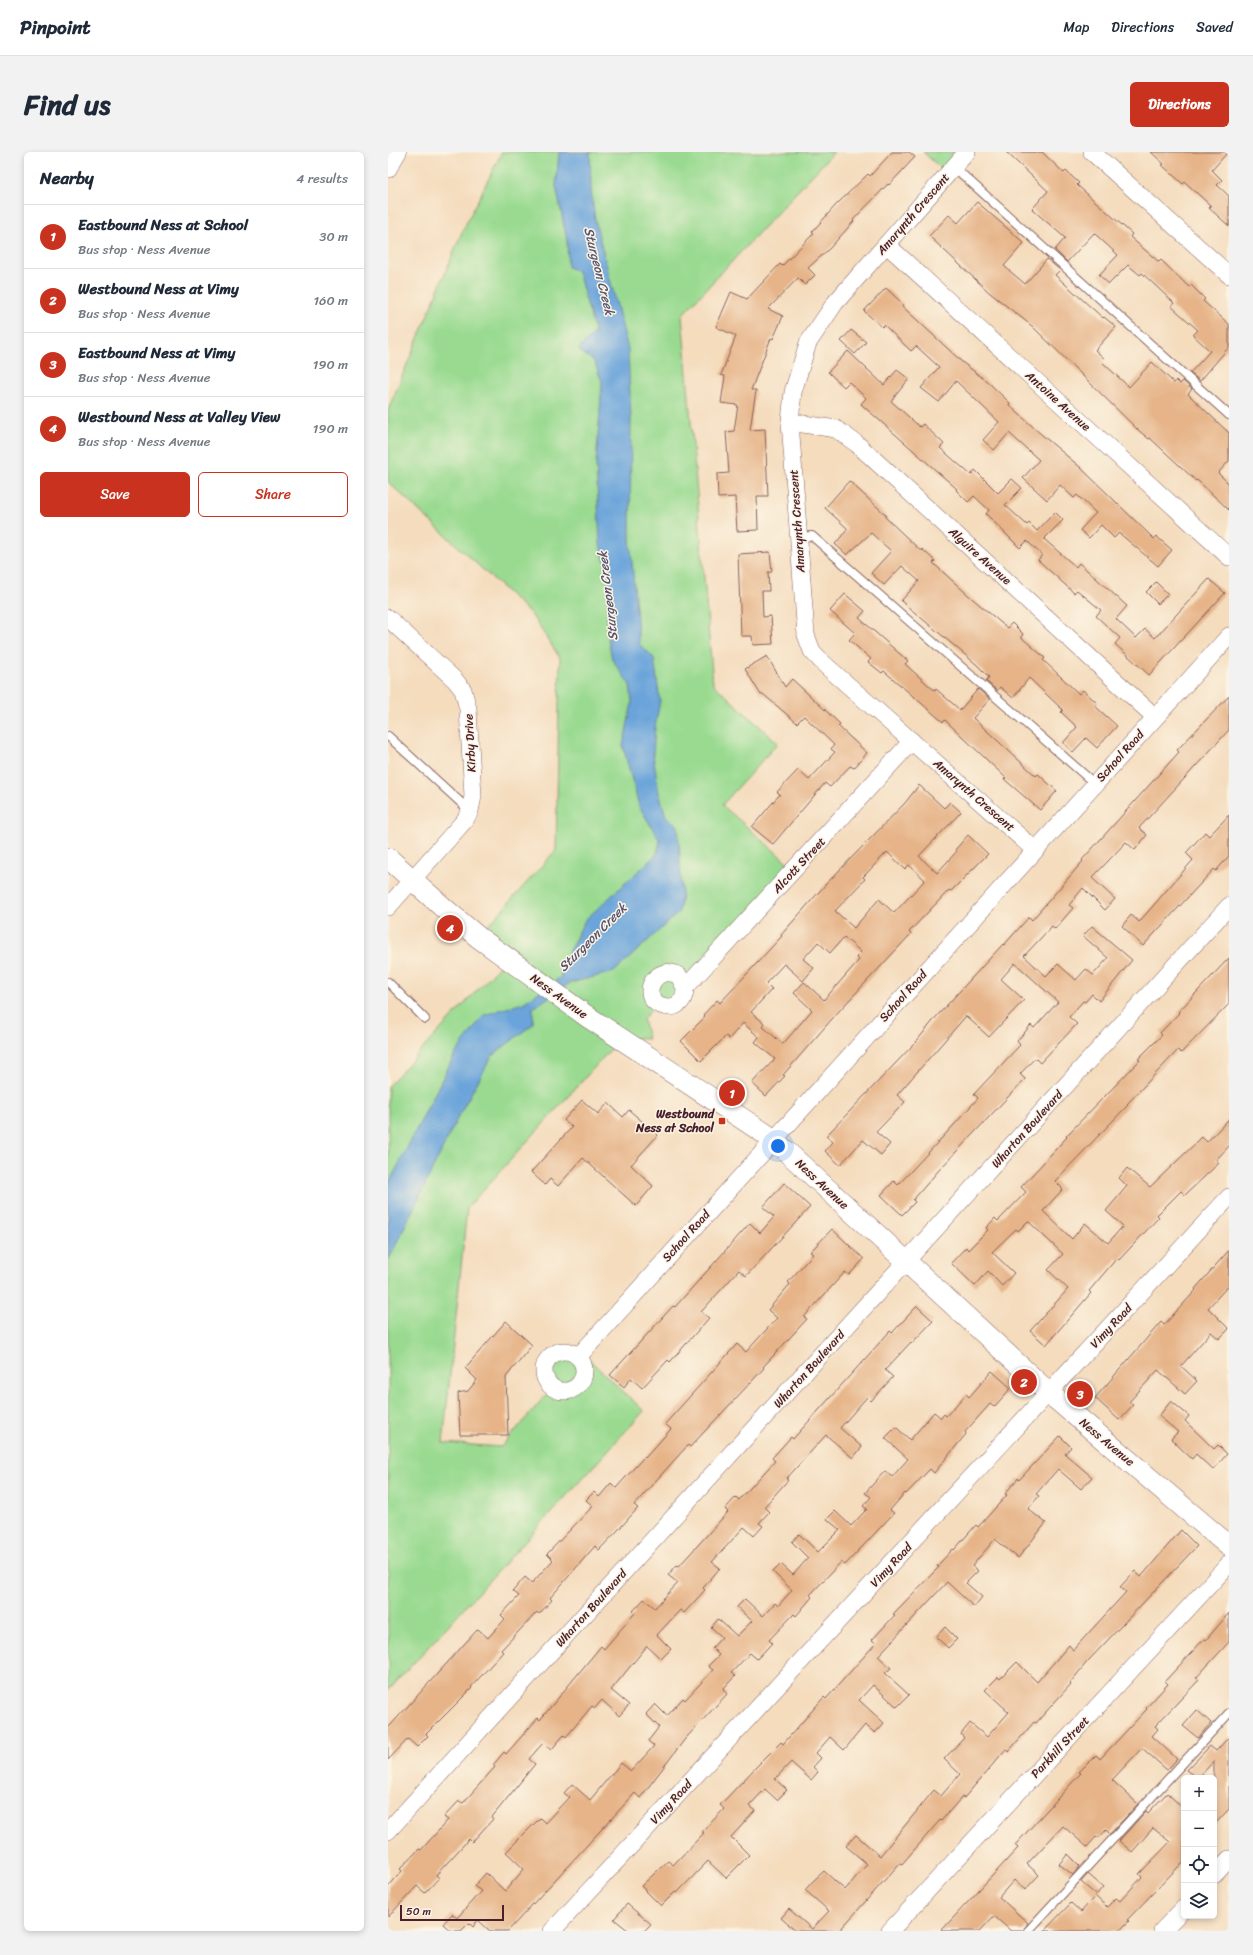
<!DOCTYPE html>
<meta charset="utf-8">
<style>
body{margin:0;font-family:Sriracha,sans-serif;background:#f2f2f3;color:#1f2937}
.controls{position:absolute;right:12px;bottom:12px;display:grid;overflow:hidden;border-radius:6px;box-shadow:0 2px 6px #0003}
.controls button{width:36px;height:36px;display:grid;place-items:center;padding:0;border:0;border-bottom:1px solid #e0e1e3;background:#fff;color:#1f2937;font:20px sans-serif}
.scale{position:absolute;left:12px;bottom:10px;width:104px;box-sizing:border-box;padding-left:4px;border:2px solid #4a1f2b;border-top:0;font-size:11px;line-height:14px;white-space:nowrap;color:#4a1f2b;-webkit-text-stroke:3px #fcf5e5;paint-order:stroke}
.you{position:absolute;left:390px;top:994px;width:14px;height:14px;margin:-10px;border:3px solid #fff;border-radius:50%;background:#1a73e8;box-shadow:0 0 0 6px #1a73e833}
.badge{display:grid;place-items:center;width:26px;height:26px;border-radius:50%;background:#c8321e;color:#fff;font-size:13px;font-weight:700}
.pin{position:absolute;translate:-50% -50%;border:2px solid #fff;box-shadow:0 1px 4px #0006}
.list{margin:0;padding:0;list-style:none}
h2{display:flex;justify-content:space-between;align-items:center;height:52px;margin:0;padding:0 16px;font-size:17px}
h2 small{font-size:13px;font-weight:400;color:#747a83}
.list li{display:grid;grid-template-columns:26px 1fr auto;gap:12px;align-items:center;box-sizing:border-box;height:64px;padding:0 16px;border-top:1px solid #e0e1e3}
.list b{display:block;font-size:15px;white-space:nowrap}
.list p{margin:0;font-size:13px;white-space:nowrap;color:#747a83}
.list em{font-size:13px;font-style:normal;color:#747a83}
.actions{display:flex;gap:8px;padding:12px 16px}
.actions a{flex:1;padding:9px 0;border:1px solid #c8321e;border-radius:6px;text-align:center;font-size:14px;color:#c8321e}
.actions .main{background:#c8321e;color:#fff}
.icon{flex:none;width:22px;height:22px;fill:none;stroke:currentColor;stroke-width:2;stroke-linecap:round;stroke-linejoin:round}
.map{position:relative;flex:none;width:841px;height:1779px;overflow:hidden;border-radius:6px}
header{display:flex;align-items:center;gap:24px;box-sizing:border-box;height:56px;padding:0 20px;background:#fff;border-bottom:1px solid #e0e1e3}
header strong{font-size:19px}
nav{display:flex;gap:22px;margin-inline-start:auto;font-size:14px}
.intro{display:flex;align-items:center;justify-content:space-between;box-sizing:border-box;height:96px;padding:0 24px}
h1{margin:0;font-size:28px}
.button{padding:10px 18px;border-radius:6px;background:#c8321e;color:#fff;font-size:14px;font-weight:700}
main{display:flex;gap:24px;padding:0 24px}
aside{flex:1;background:#fff;border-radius:6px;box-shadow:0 2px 6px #0003}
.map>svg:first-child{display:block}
.green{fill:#99da90;stroke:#727c5e}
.water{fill:#6aa4da;stroke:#5a6282}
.building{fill:#e6b488;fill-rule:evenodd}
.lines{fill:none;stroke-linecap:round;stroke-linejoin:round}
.service-casing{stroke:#86615e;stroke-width:10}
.minor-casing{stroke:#86615e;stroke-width:18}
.tertiary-casing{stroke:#86615e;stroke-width:22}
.service{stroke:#fff;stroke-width:8}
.minor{stroke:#fff;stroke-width:17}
.tertiary{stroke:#fff;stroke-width:21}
.poi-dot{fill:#c8321e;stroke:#fcf5e5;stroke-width:1.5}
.labels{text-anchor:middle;stroke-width:3;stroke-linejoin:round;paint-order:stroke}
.street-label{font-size:12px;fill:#4a1f2b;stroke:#fcf5e5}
.poi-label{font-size:12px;font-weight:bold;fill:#4a1f2b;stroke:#fcf5e5;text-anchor:end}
.water-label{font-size:13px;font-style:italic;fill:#575471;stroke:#fcf5e5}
</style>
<header>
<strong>Pinpoint</strong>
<nav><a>Map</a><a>Directions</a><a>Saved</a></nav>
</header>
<div class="intro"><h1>Find us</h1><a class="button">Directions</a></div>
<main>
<aside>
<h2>Nearby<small>4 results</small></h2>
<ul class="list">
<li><span class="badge">1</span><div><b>Eastbound Ness at School</b><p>Bus stop · Ness Avenue</p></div><em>30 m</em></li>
<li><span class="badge">2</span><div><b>Westbound Ness at Vimy</b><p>Bus stop · Ness Avenue</p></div><em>160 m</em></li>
<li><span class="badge">3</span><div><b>Eastbound Ness at Vimy</b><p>Bus stop · Ness Avenue</p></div><em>190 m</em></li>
<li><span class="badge">4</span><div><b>Westbound Ness at Valley View</b><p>Bus stop · Ness Avenue</p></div><em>190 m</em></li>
</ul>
<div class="actions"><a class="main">Save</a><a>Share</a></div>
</aside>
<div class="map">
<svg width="841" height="1779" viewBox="0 0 841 1779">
<rect width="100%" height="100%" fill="#fcf5e5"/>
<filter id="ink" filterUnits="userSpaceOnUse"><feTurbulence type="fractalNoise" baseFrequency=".025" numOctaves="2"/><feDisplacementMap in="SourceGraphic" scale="8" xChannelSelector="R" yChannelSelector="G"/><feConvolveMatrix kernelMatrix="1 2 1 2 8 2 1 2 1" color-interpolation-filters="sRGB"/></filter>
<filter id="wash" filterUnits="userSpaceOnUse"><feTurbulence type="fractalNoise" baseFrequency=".012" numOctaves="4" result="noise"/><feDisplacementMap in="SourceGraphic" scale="16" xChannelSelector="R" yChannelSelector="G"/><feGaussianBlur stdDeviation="0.9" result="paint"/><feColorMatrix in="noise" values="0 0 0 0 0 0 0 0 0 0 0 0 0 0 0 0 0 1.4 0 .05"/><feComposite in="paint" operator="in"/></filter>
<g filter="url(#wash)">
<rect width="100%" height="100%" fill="#f4dcbd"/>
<!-- green -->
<g class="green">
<path d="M114 0H446L294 163 325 532 390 591 334 653 407 717 296 842 269 852 255 867 260 887 233 886 79 1056 55 1291 113 1295 165 1235C156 1225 155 1215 164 1204 174 1198 181 1199 190 1205L194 1201 256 1259 0 1539V934L119 806 90 785 168 698 172 506 143 462 0 330V258L75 78Z"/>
<path d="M535 0H579L560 23Z"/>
</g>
<!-- water -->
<path class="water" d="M171 0H202L203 37 207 68 240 197 243 267 242 387 251 492 266 506 272 549 267 575 265 602 271 641 278 664 290 674 294 743 291 760 226 820 182 831 145 856V872L104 904 71 963 0 1109V1033L67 902 96 863 135 851 173 825 172 811 180 801 197 768 269 702 272 689 251 654 235 594 244 551 242 533 224 507 219 482 220 418 212 393 208 312 214 230 206 209 190 198 207 180 190 120 180 115 179 89 168 34Z"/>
<g id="blocks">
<!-- building -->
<g class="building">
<path d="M504 0H521L527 5 501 33 500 32 465 68 466 69 442 96 420 116 427 123 417 133 410 126 380 157 395 164 385 187 383 186 363 238H368L362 278 377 277 380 344H369L370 378 349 379 347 345 330 346 329 322 341 321 338 280 346 279 350 253 333 251 337 224 333 223 348 184 328 175 343 140 359 147 392 112 394 114 426 81 424 80 448 53 480 22 482 24Z"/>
<path d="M618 0H654L676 21 678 19 691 31 689 33 744 82 742 85 771 110 773 108 801 135 803 133 817 147 815 149 841 172V195L812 229 802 221 822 199 805 183 810 178 783 154 786 151 754 121 752 123 740 113 721 132 711 123 730 103 706 81 679 110 667 98 677 86 644 57 660 39Z"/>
<path d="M763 0H840L824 18 834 28 829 33 841 44V74L821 56 823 54 797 30 795 32 774 13 776 12Z"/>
<path d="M589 50 636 91 616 114 637 132 659 107 672 118 667 123 715 166 716 165 728 175 707 198 717 207 714 210 741 235 764 210 786 231 788 228 792 232 795 229 804 237 800 242 841 281V309L830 321 841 332V358L809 328 808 329 762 286 761 287 750 278 644 174 602 141 541 84 561 63 570 71Z"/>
<path d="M498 136 515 152 514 154 574 210 601 231 622 251 621 253 654 283 692 315 766 387 768 384 784 398 770 414 731 381 726 386 713 373 701 386 692 378 708 361 689 343 686 346 672 333 659 348 635 326 651 308 621 281 606 298 595 288 611 270 568 229 551 250 533 236 551 215 528 194 523 199 496 173 494 175 476 159Z"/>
<path d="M463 178 478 190 467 202 453 189Z"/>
<path d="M460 199 496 233 509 218 521 227 503 249 532 275 535 272 556 292 552 296 583 323 587 318 610 341 624 327 634 336 617 353 639 373 641 371 649 379 667 360 675 368 656 387 688 415 691 411 739 454 728 467 748 486 757 477 767 486 821 427 837 441 761 523 727 492 732 486 708 464 713 458 689 438 686 441 650 408 654 403 639 389 632 396 598 362 601 358 586 344 580 350 568 338 569 337 473 252 478 246 461 230 456 235 440 220Z"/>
<path d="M461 329 498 363 497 365 533 399 534 397 547 409 545 411 579 442 619 476 624 471 635 482 633 485 657 506 655 508 691 542 695 538 709 551 707 554 729 574 709 596 698 586 685 600 675 591 689 575 673 560 675 558 641 526 625 546 612 535 609 539 598 529 601 525 588 512 513 449 531 429 514 414 496 433 483 421 503 399 483 381 459 403 447 392 459 378V376L437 356Z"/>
<path d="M382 400 384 420H380L381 439H374L375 465 383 464 385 492 365 493 364 484H353L350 402Z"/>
<path d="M768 430 780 442 770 452 758 440Z"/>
<path d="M457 442 477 459 471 466 520 509 517 512 547 539 548 537 572 558 590 537 602 547 585 566 648 624 650 622 669 639 652 658 616 627 618 626 557 568 555 570 496 519 494 521 480 510 483 507 461 488 467 481 442 459Z"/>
<path d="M379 504 397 535 404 527 452 572 450 574 479 601 466 616 462 614 442 635 437 631 385 692 364 675 392 642 389 640 410 618 421 628 447 600 443 597 446 593 416 564 409 571 375 542 373 543 357 517Z"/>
<path d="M841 544V578L751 676 759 683 747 698 738 690 704 726 727 747 717 758 695 736 681 753 685 756 667 777 664 774 636 804 658 824 670 812 688 828 698 817 705 823 720 806 695 784 704 774 744 808 711 849 704 842 697 850 695 849 681 865 689 872 652 911 647 906 632 922 637 927 551 1018 525 1048 527 1050 514 1063 493 1043 506 1029 510 1033 566 973 590 946 586 942 632 893 629 889 643 873 646 876 670 850 627 811 613 827 636 848 601 885 578 864 509 943 517 950 488 980 502 992 493 1003 475 988 452 1013 437 999 445 990 438 984 527 891 549 864 615 792 616 793 641 765 644 768 695 709 694 708 791 600 789 598Z"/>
<path d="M531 633 556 656 562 650 573 660 531 704 549 721 569 699 567 698 580 683 600 702 563 739 561 738 521 780 523 782 451 859 395 923 397 924 378 944 364 931 387 907 367 890 371 885 355 871 341 887 338 884 313 909 293 889 317 865 315 863 329 848 332 851 394 784 393 783 438 732 517 651ZM499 700 517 717 521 713 537 728 506 761 491 747 466 776 447 759 477 727 475 725ZM456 785 473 800 468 805 471 808 436 848 416 830 406 841 424 858 395 892 374 874 376 871 363 860 384 837 378 831 396 812 415 829 426 816 415 807 430 790 442 801Z"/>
<path d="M841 663V704L828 719 826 717 755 794 734 774 743 763 751 770 805 708 798 701 817 680 821 684Z"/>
<path d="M841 806V852L793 901 790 898 739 952 740 953 667 1029 675 1037 655 1059 684 1087 697 1071 720 1091 735 1074 718 1059 739 1034 731 1026 739 1016 762 1035 814 985 819 990 841 967V994L828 1008 831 1011 797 1043 793 1039 769 1063 771 1065 731 1108 729 1106 701 1139 703 1141 658 1193 642 1179 680 1137 660 1118 675 1102 640 1069 630 1079 628 1077 604 1100 626 1121 614 1134 600 1119 587 1134 563 1111 578 1095 580 1098 600 1078 598 1076 607 1066 610 1069 638 1040 633 1035 679 985 678 984 752 908 750 907 774 883 772 881 791 861 790 860Z"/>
<path d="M194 948 210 962 220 951 235 965 241 958 270 983 243 1013 265 1034 248 1054 195 1006 170 1034 162 1027 157 1033 143 1020 184 975 176 968Z"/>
<path d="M396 1031 422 1055 358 1124 351 1118 313 1160 321 1166 282 1210 280 1208 254 1236 243 1226 236 1235 222 1223 285 1154 287 1155 362 1071 372 1081 386 1065 375 1055Z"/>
<path d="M444 1077 476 1107 461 1123 457 1120 416 1165 419 1167 375 1215 376 1216 365 1228 302 1295 300 1293 246 1353 250 1356 232 1376 211 1398 207 1394 162 1446 164 1448 151 1462 149 1460 113 1498 115 1500 83 1535 84 1536 38 1582 40 1584 29 1595 20 1587 0 1608V1576L90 1477 100 1486 117 1467 113 1463 131 1444 125 1439 137 1425 144 1431 165 1408 159 1402 205 1354 198 1348 206 1340 211 1345 223 1331 228 1336 256 1305 257 1306 283 1277 277 1272 349 1192 358 1200 389 1166 380 1158 402 1132 400 1130 425 1102 422 1100Z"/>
<path d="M841 1098V1133L820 1156 841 1177 831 1187 823 1180 793 1214 809 1229 797 1242 770 1218 741 1250 745 1253 731 1268 707 1246 773 1170 776 1173 808 1138 807 1137Z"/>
<path d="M529 1154 545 1169 524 1191 523 1190 497 1218 505 1225 483 1249 479 1245 452 1276 474 1295 465 1306 438 1283 398 1327 400 1328 376 1355 381 1360 371 1371 375 1374 366 1384 356 1375 324 1410 332 1416 315 1436 317 1438 296 1461 292 1458 269 1483 283 1497 273 1507 259 1494 223 1538 241 1553 231 1564 214 1548 207 1556 204 1554 178 1585 176 1583 163 1598 155 1591 141 1607 147 1612 104 1665 105 1667 84 1690 81 1687 48 1723 51 1726 37 1741 29 1734 0 1765V1735L14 1719 12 1717 31 1697 33 1698 60 1668 56 1665 71 1649 75 1651 107 1615 105 1613 116 1600 118 1602 150 1566 152 1568 213 1494 216 1497 247 1461 245 1459 256 1447 267 1456 275 1447 290 1431 280 1423 289 1413 291 1414 340 1360 337 1357 348 1345 351 1348 387 1309 384 1306 403 1285 405 1287 502 1179 504 1181Z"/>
<path d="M118 1169 144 1193 118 1225 120 1283H72L70 1241 80 1239 89 1228 77 1216Z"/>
<path d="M604 1219 623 1236 606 1255 602 1252 577 1280 578 1282 546 1321 542 1317 518 1342 517 1341 502 1358 506 1361 457 1413 453 1410 422 1443 424 1445 408 1464 406 1462 381 1488 384 1491 369 1507 362 1501 343 1521 347 1524 335 1537 339 1542 297 1587 252 1646 247 1641 120 1779H102L90 1768 85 1775 81 1771 73 1779H63L55 1772 64 1762 69 1766 93 1739 86 1734 98 1721 117 1739 136 1717 118 1700 152 1666 157 1671 181 1645 176 1641 184 1632 202 1648 233 1611 243 1619 266 1594 260 1589 271 1575 258 1562 267 1552 279 1564 295 1546 297 1548 325 1518 320 1514 331 1503 324 1496 334 1485 323 1475 330 1467 349 1484 364 1469 349 1455 357 1447 375 1464 387 1451 390 1454 404 1438 385 1420 393 1412 405 1423 420 1406 404 1390 411 1382 430 1400 452 1378 439 1367 447 1359 463 1374 479 1357 475 1354 483 1345 477 1341 497 1319 504 1325 520 1307 497 1286 508 1275 522 1288 546 1260 553 1266 556 1262 558 1264 578 1242 581 1245Z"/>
<path d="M783 1249 801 1264 797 1269 826 1297 830 1293 839 1302 825 1318 808 1302 804 1307 783 1287 790 1280 771 1264Z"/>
<path d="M672 1284 683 1295 677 1302 704 1325 693 1337 670 1317 648 1342 651 1344 640 1357 658 1371 630 1406 607 1387 584 1414 590 1419 578 1431 594 1445 586 1455 559 1430 490 1504 503 1516 497 1521 521 1543 509 1555 485 1533 471 1548 496 1571 487 1581 477 1573 456 1598 442 1585 428 1601 433 1606 425 1615 430 1620 423 1628 403 1610 387 1627 399 1638 389 1648 377 1637 361 1654 367 1659 343 1685 361 1703 338 1726 320 1709 289 1741 287 1740 273 1754 253 1734 280 1709 285 1713 316 1681 314 1680 336 1657 332 1653 371 1612 393 1590 395 1592 436 1545 438 1547 488 1491 484 1488 507 1463 505 1462 551 1415 549 1414 565 1397 566 1398 588 1373 590 1375 619 1343 617 1342 630 1326 631 1328Z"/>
<path d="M793 1378 809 1394 699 1510 682 1531 683 1532 648 1571 646 1570 620 1600 618 1597 576 1646 574 1645 553 1669 552 1668 514 1712 512 1711 451 1779H408L393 1766 401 1757 424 1777 441 1759 417 1738 425 1729 436 1719 457 1738 479 1712 458 1694 468 1683 492 1704 546 1638 553 1644 572 1622 556 1607 576 1586 573 1582 582 1571 599 1585 621 1560 597 1538 610 1525 612 1527 629 1510 649 1530 681 1493 685 1498 738 1440 732 1435 747 1419 753 1425Z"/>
<path d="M841 1461V1490L808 1526 811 1528 767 1574 770 1577 764 1584 789 1607 779 1618 754 1596 724 1628 750 1652 722 1682 718 1678 711 1686 709 1684 699 1695 675 1674 639 1712 651 1723 637 1738 626 1728 611 1745 640 1771 635 1779H623L606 1764 592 1779H553L630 1696 627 1693 693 1621 691 1620 708 1603 712 1607 759 1557 758 1556 780 1532 777 1529 816 1487 818 1488Z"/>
<path d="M557 1475 569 1487 560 1496 548 1485Z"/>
<path d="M809 1558 823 1571 810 1586 795 1574Z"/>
<path d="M841 1585V1657L826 1673V1609L810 1626 799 1618 822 1594 828 1599Z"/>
<path d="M779 1641 796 1657V1709L739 1768 741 1769 731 1779H656L683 1751 693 1760 707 1744 719 1755 728 1746 732 1749 754 1725 751 1722 782 1690 765 1676 744 1700 731 1689 758 1659 760 1661Z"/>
<path d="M680 1702 692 1714 685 1723 671 1712Z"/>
<path d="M700 1722 715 1735 708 1743 693 1730Z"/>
<path d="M239 1752 263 1772 256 1779H241L226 1767Z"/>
</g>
</g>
</g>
<g filter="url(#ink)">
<use href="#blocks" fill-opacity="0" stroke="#86615e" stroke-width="1"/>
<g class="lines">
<defs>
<g id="service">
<path d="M566 15 841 263"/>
<path d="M410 385 424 384 707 632"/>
<path d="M0 584 82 659"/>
<path d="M0 830 37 867"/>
<path d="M640 1779 841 1561"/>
</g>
<g id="minor">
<path d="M579 0 447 151 420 191 405 240 402 270 418 483 424 499 436 512 647 698"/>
<path d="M704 0 841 123"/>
<path d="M0 17 10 0"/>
<path d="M499 93 841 405"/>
<path d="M402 270 448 277 469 292 767 565"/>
<path d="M0 466 67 528 75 538 80 557 85 644 82 659 77 668 0 755"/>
<path d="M297 836 291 824C268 810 250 844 272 853 277 855 282 856 287 854 295 850 297 844 297 836L524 589"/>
<circle cx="176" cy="1219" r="20"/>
<path d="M190 1205 841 484"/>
<path d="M0 1679 841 754"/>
<path d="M826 1723 841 1707"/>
<path d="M164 1779 841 1045"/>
<path d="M502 1779 841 1412"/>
<path d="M774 1779 796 1756"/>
</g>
<path id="tertiary" d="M0 706 58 758 90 785 200 865 385 987 661 1241 841 1394"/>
</defs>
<!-- service casing -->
<use href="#service" class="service-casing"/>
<!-- minor casing -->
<use href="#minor" class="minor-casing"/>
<!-- tertiary casing -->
<use href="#tertiary" class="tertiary-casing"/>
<!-- service -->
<use href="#service" class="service"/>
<!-- minor -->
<use href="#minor" class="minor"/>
<!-- tertiary -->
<use href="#tertiary" class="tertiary"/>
</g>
</g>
<!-- markers -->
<rect class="poi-dot" x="330" y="965" width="8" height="8" rx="2"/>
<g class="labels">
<!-- street labels -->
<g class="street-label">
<text transform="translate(525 62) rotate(-49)" y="4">Amarynth Crescent</text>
<text transform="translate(670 249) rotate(42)" y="4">Antoine Avenue</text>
<text transform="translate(409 369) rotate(-94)" y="4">Amarynth Crescent</text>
<text transform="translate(592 404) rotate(42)" y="4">Alguire Avenue</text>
<text transform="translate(82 591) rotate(-93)" y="4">Kirby Drive</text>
<text transform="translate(732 604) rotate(-48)" y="4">School Road</text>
<text transform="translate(586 643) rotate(41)" y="4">Amarynth Crescent</text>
<text transform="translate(411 713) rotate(-47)" y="4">Alcott Street</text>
<text transform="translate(171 844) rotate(36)" y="4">Ness Avenue</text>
<text transform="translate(515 844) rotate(-48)" y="4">School Road</text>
<text transform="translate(639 977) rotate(-48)" y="4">Wharton Boulevard</text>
<text transform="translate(434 1032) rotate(43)" y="4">Ness Avenue</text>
<text transform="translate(298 1084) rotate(-48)" y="4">School Road</text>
<text transform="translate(723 1174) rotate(-47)" y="4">Vimy Road</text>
<text transform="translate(421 1217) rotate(-48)" y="4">Wharton Boulevard</text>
<text transform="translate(719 1290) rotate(40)" y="4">Ness Avenue</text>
<text transform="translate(503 1413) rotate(-47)" y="4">Vimy Road</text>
<text transform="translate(203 1456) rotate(-48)" y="4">Wharton Boulevard</text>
<text transform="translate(672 1595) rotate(-47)" y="4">Parkhill Street</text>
<text transform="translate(283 1650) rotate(-47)" y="4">Vimy Road</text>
</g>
<!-- poi labels -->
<g class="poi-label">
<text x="326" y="966">Westbound<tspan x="326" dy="14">Ness at School</tspan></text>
</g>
<!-- water labels -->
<g class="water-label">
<text transform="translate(212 119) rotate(76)" y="5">Sturgeon Creek</text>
<text transform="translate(219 444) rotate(-97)" y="5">Sturgeon Creek</text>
<text transform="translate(204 785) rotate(-45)" y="5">Sturgeon Creek</text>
</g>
</g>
</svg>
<div class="controls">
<button>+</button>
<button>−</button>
<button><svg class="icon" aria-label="locate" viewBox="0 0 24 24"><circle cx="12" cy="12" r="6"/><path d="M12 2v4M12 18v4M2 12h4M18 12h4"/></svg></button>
<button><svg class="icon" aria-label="layers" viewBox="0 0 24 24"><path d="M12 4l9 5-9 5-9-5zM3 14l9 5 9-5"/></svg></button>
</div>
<div class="scale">50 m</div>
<div class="you"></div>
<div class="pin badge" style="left:344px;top:941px">1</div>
<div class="pin badge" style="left:636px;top:1230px">2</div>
<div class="pin badge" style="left:692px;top:1242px">3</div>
<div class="pin badge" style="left:62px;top:776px">4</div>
</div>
</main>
